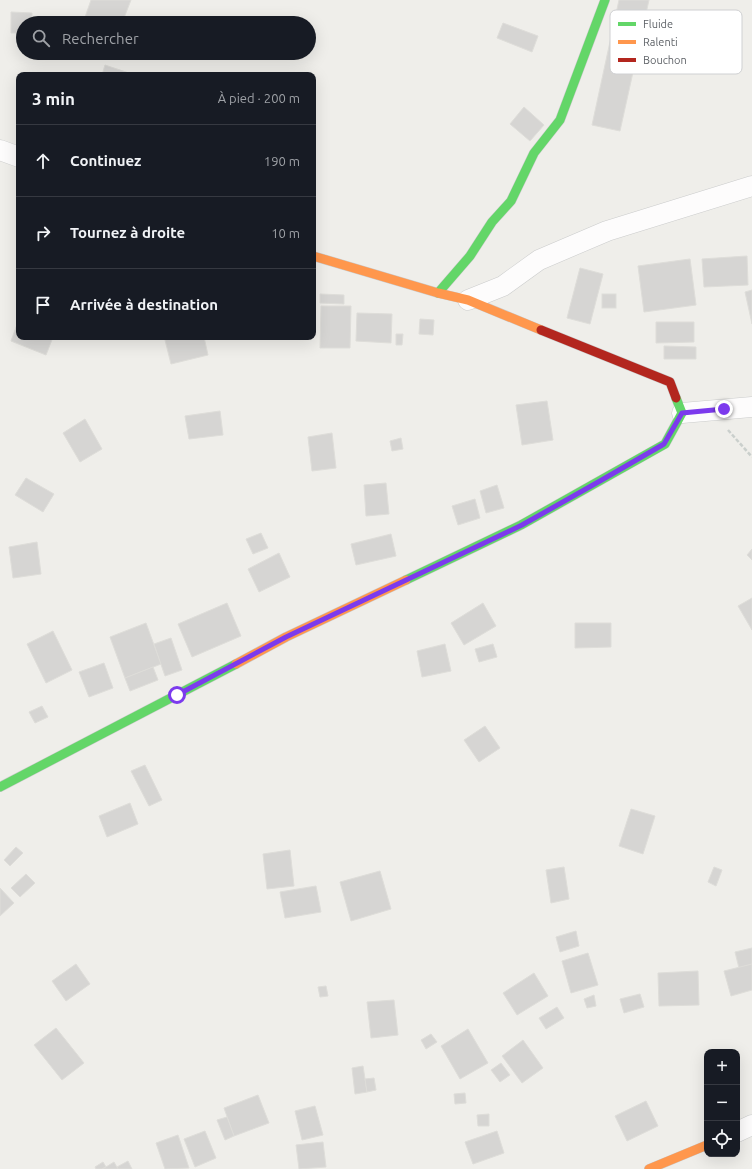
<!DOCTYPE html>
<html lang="fr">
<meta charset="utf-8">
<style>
body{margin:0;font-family:Ubuntu,sans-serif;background:#20242c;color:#f1f3f6}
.controls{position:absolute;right:12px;bottom:12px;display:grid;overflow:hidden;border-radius:8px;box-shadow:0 4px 16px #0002}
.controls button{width:36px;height:36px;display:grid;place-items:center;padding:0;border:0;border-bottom:1px solid #363941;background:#171b24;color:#f1f3f6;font:20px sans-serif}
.stop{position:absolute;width:12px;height:12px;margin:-9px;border:3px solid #7c3aed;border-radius:50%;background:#fff}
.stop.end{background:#7c3aed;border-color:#fff;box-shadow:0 1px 4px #0008}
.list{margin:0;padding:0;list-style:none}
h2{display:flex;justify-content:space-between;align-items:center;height:52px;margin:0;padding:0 16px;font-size:17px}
h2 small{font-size:13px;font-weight:400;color:#9ea1a6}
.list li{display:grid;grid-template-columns:26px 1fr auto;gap:12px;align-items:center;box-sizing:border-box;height:72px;padding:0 16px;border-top:1px solid #363941}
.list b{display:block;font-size:15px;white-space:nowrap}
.list em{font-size:13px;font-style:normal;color:#9ea1a6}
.icon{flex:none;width:22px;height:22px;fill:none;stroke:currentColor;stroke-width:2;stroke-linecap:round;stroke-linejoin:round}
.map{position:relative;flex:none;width:752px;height:1169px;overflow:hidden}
.search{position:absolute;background:#171b24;box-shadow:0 4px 16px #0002;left:16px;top:16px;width:300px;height:44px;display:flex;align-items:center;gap:10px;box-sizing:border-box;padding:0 14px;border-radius:22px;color:#9ea1a6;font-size:15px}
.panel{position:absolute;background:#171b24;box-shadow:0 4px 16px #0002;left:16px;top:72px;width:300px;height:268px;border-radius:8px}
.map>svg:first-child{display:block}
.building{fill:#d6d5d3;stroke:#deddd9}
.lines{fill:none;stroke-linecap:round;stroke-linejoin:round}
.street-casing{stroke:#cbcccc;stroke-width:21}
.fast-casing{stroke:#cacacb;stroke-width:10}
.slow-casing{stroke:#cacacb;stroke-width:10}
.jam-casing{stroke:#cacacb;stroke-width:10}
.path{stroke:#cacfcc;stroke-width:2.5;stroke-dasharray:4 2;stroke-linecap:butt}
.street{stroke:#fdfcfc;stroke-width:20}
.fast{stroke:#63d668;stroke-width:9}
.slow{stroke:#ff974d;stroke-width:9}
.jam{stroke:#b3261e;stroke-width:9}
.route{stroke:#7c3aed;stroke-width:5}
.key{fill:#fff;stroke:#cfd0d2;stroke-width:1}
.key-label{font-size:11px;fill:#5f6368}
</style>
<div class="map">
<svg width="752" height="1169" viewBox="0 0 752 1169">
<rect width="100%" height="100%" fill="#efeeea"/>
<!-- building -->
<g class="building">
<path d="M91 0H131L122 23H83Z"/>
<path d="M619 0H649L620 131 592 125Z"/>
<path d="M11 12 32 13V23H23V33H11Z"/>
<path d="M503 23 538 36 532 52 497 38Z"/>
<path d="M105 65 135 75H102Z"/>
<path d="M524 107 544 125 530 141 510 124Z"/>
<path d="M747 256 748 285 704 287 702 259Z"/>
<path d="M690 259 696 305 644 312 638 266Z"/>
<path d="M580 268 603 274 590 324 567 318Z"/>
<path d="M752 290V324L745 292Z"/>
<path d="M320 294 344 295V304L320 303Z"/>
<rect x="602" y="294" width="14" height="14"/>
<path d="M321 306H351L350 348H320Z"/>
<path d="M357 313 392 314 391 343 356 341Z"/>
<path d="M19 319V337H53L46 355 11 341Z"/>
<path d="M420 319 434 320 433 335 419 334Z"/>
<path d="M656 322H694V342L656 343Z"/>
<path d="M396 334H403L402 345H396Z"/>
<path d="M178 337H204L208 355 171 364 165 340Z"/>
<path d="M664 346 696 347V359H664Z"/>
<path d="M547 401 553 440 522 445 516 405Z"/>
<path d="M220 411 223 435 189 439 185 416Z"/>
<path d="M85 419 102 449 80 462 63 433Z"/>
<path d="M332 433 336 468 312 471 308 437Z"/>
<path d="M401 438 403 449 392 451 390 441Z"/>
<path d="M26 478 54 494 43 512 15 495Z"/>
<path d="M386 483 389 514 366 516 364 485Z"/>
<path d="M497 485 504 508 486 513 480 491Z"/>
<path d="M475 499 480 518 458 525 452 506Z"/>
<path d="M261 533 268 548 253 554 246 539Z"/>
<path d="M391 534 396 556 356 565 351 544Z"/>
<path d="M37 542 41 574 13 578 9 547Z"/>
<path d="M752 549V560L747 555Z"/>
<path d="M279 553 290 577 259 592 248 569Z"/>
<path d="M752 598V630L738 606Z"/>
<path d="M227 603 241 636 192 657 178 624Z"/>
<path d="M483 603 496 626 464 645 451 623Z"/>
<path d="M146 623 161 664 125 678 110 637Z"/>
<path d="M575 623H611V647L575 648Z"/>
<path d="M53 631 72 670 46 683 27 644Z"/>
<path d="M171 638 182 670 165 676 154 644Z"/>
<path d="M445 644 451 671 422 677 417 651Z"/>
<path d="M493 644 497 657 479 662 475 649Z"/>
<path d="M104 663 113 688 89 697 79 672Z"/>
<path d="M153 667 158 680 130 691 125 678Z"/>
<path d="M42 706 48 717 35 723 29 712Z"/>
<path d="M485 726 500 748 479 762 464 740Z"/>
<path d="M145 765 162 800 149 806 131 771Z"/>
<path d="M130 803 138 824 107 837 99 816Z"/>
<path d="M631 809 655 816 643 854 619 846Z"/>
<path d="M16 847 23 853 10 866 4 860Z"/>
<path d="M290 850 294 886 267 889 263 854Z"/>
<path d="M564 867 569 899 551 903 546 870Z"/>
<path d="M714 867 722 870 716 886 708 882Z"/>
<path d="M380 871 391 909 351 921 340 882Z"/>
<path d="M26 874 35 883 20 897 11 888Z"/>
<path d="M316 886 321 912 285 918 280 892Z"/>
<path d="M0 888 14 903 0 916Z"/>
<path d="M576 931 579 946 560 952 556 937Z"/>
<path d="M752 948V964L739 968 735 952Z"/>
<path d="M588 953 598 985 571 993 562 961Z"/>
<path d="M76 964 90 984 66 1001 52 981Z"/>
<path d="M752 964V990L731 996 724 971Z"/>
<path d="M698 971 699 1005 659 1006 658 973Z"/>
<path d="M534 973 548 996 517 1015 503 993Z"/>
<path d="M326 986 328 996 320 997 318 987Z"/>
<path d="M640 994 644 1007 624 1013 620 999Z"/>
<path d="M594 995 596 1006 587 1008 584 999Z"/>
<path d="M394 1000 398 1035 371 1038 367 1002Z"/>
<path d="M557 1007 564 1018 546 1029 539 1018Z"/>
<path d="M56 1028 84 1063 62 1080 34 1045Z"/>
<path d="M468 1029 488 1063 460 1079 441 1046Z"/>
<path d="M431 1034 437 1042 426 1049 421 1040Z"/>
<path d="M523 1040 543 1068 522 1083 502 1056Z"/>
<path d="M501 1063 510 1075 500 1082 491 1070Z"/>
<path d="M363 1066 367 1092 355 1094 352 1068Z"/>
<path d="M374 1078 376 1090 367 1092 365 1079Z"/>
<path d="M465 1093 466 1103 455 1104 454 1094Z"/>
<path d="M258 1095 269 1123 234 1136 224 1108Z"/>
<path d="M646 1101 658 1126 627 1141 615 1116Z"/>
<path d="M315 1106 323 1135 302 1140 295 1111Z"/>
<path d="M489 1114V1126H478L477 1115Z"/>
<path d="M227 1117 234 1136 225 1140 217 1120Z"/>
<path d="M205 1131 216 1158 195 1167 184 1139Z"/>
<path d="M497 1131 504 1153 473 1164 465 1142Z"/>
<path d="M178 1135 189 1168 165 1169 156 1143Z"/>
<path d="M323 1142 326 1167 299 1169 296 1145Z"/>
<path d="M128 1161 132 1169H118L117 1167Z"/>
<path d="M103 1162 106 1167 102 1169H96L95 1167Z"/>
<path d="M114 1162 118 1169H102L106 1167Z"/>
</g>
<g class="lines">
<defs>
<g id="street">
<path d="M0 150 19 157"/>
<path d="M468 300 503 286 539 260 607 231 752 186"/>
<path d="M682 413 752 407"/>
<path d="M737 1132 752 1125"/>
</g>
<g id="fast">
<path d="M438 293 470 256 492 222 511 201 534 153 560 120 605 0"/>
<path d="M406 580 521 525 665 444 682 413 676 398"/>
<path d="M0 787 236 664"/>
</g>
<g id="slow">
<path d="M313 256 438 293 468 300 541 330"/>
<path d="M236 664 286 637 406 580"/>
<path d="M649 1169 707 1145"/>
</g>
<path id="jam" d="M541 330 670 382 676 398"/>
</defs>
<!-- street casing -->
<use href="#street" class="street-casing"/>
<!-- fast casing -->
<use href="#fast" class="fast-casing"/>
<!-- slow casing -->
<use href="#slow" class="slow-casing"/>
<!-- jam casing -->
<use href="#jam" class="jam-casing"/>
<!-- path -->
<path class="path" d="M728 430 752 457"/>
<!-- street -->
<use href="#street" class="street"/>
<!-- fast -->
<use href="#fast" class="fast"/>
<!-- slow -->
<use href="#slow" class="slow"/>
<!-- jam -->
<use href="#jam" class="jam"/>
</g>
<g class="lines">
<!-- route -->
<path class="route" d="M177 695 286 637 522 525 600 481 664 444 682 413 724 409"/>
</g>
<!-- legend -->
<rect x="610" y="10" width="132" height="64" rx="6" class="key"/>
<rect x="618" y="22" width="18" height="4" fill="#63d668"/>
<rect x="618" y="40" width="18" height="4" fill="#ff974d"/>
<rect x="618" y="58" width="18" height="4" fill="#b3261e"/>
<g class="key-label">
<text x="643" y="28">Fluide</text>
<text x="643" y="46">Ralenti</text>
<text x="643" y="64">Bouchon</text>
</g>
</svg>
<div class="controls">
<button>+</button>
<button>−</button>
<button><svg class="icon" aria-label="locate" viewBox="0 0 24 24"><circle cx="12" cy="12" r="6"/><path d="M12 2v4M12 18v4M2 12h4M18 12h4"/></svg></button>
</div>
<div class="stop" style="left:177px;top:695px"></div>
<div class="stop end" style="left:724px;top:409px"></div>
<div class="search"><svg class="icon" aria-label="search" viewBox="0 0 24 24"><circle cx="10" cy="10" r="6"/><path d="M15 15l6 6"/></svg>Rechercher</div>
<section class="panel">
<h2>3 min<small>À pied · 200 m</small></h2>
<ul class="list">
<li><svg class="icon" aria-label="ahead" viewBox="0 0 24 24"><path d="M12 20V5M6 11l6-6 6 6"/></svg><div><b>Continuez</b></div><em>190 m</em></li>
<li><svg class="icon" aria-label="right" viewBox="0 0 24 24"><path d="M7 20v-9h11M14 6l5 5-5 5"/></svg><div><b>Tournez à droite</b></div><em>10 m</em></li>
<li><svg class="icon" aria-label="arrive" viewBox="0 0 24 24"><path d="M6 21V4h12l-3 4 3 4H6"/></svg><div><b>Arrivée à destination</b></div></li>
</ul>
</section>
</div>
